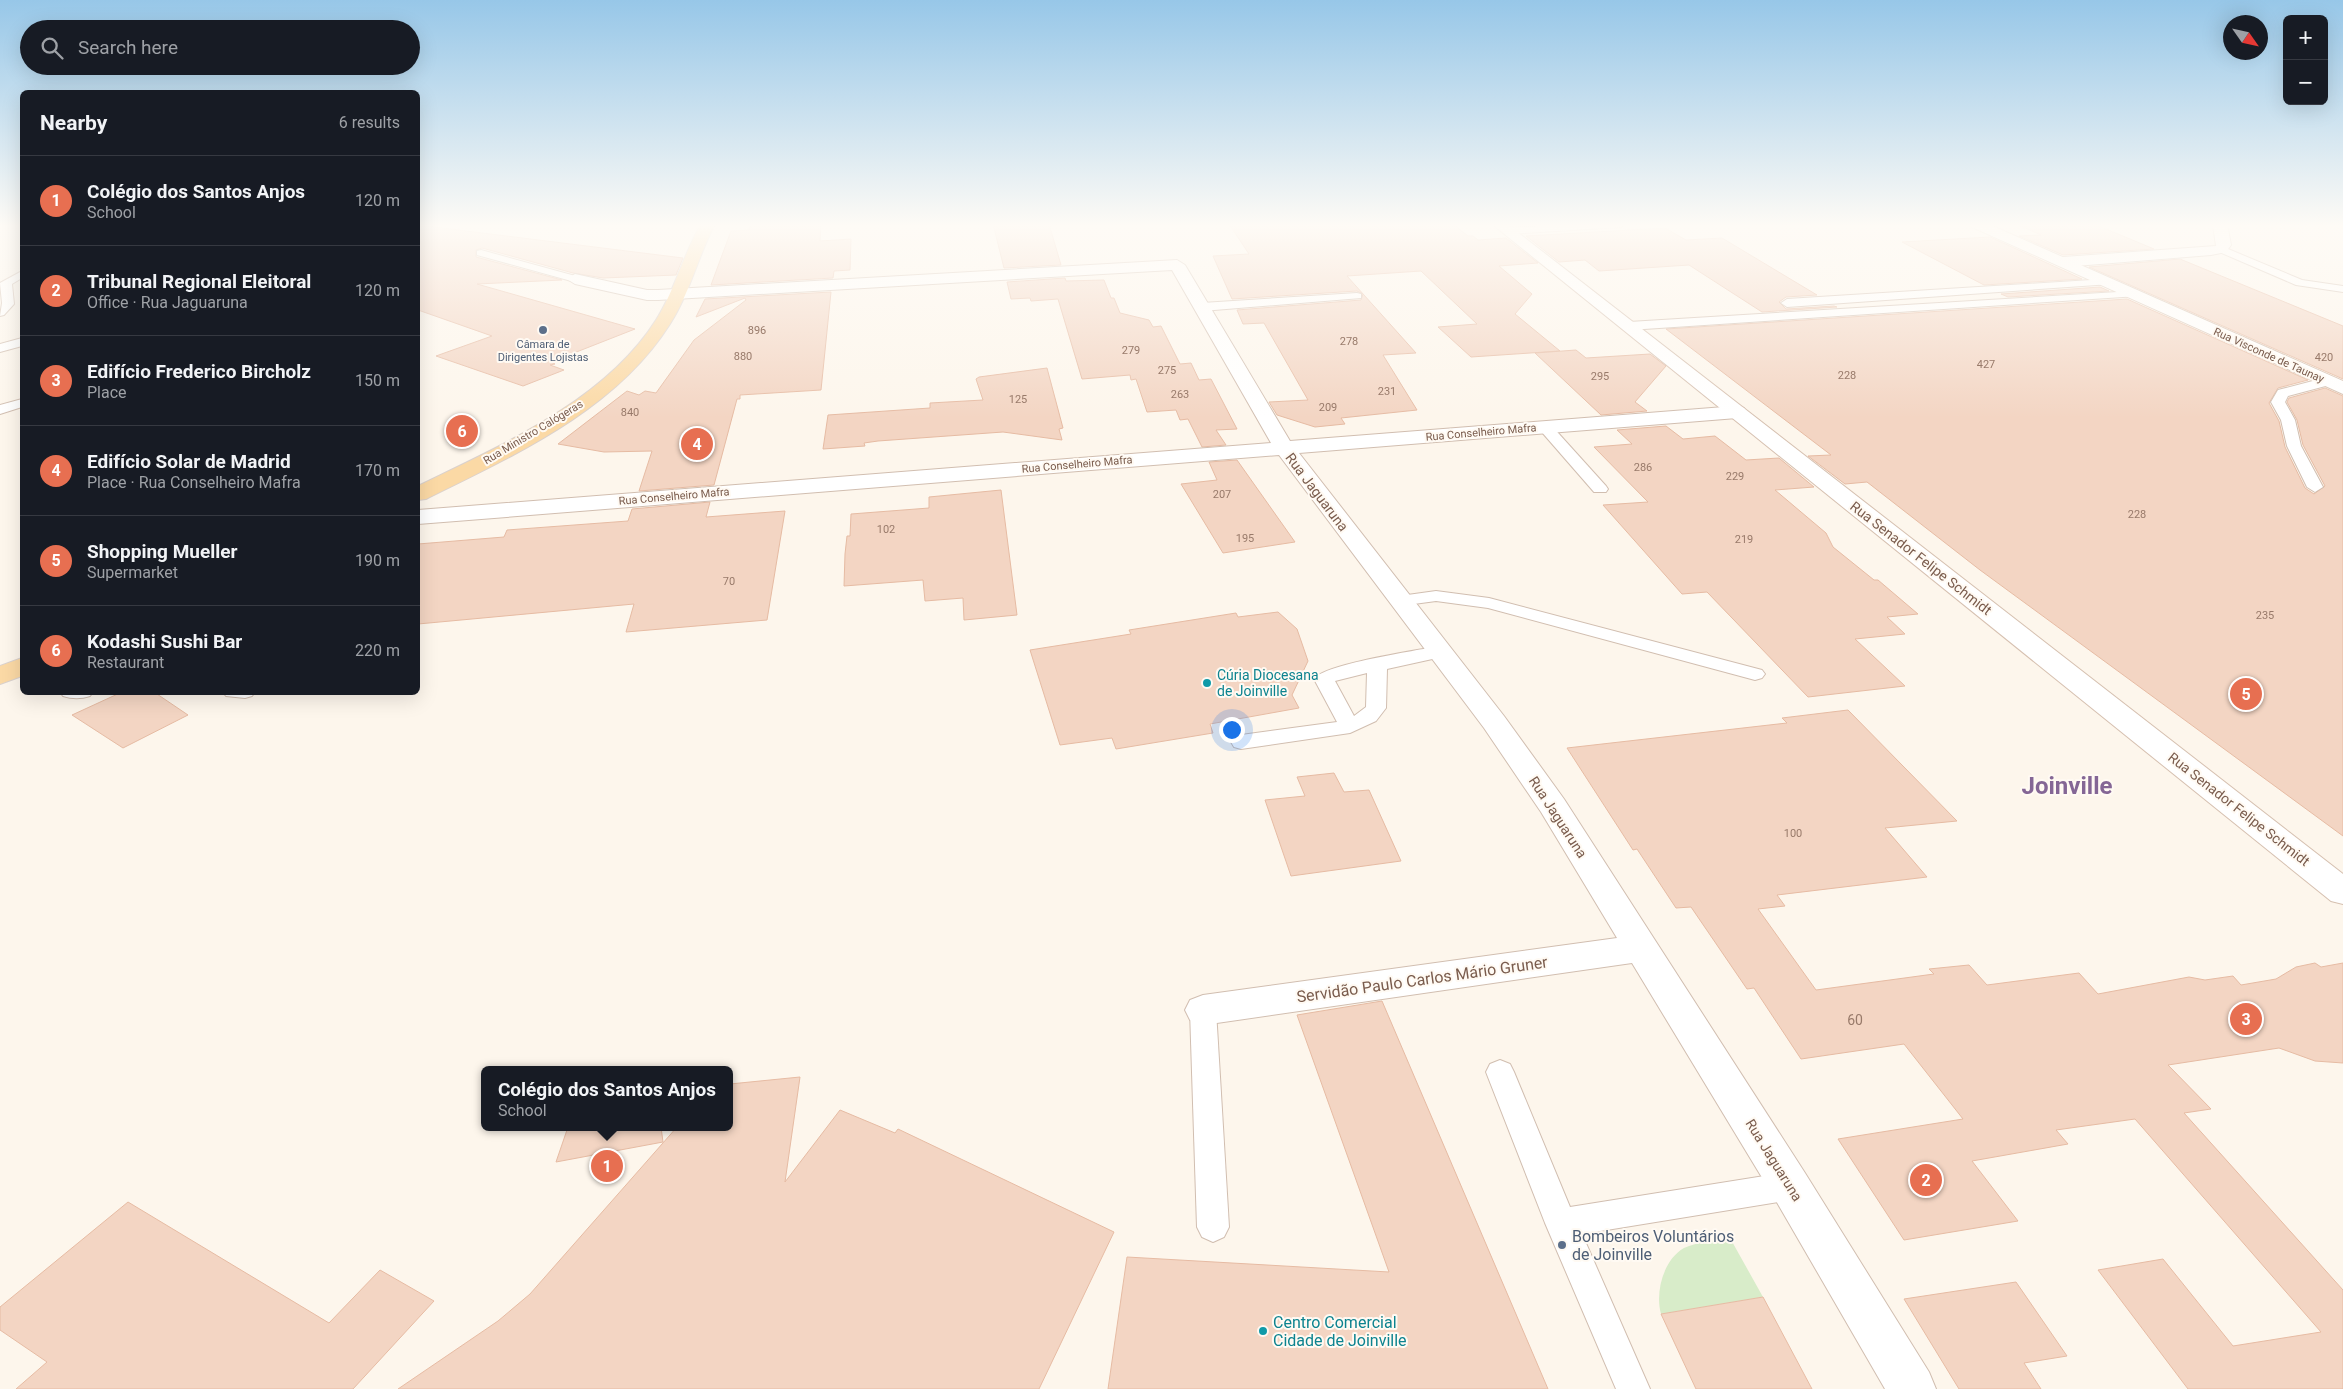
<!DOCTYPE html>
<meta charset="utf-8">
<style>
body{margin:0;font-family:Roboto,sans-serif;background:#242831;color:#f1f3f6}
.controls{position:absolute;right:15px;top:15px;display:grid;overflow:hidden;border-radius:8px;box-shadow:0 5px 20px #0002}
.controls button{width:45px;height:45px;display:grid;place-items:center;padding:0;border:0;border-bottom:1px solid #363941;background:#171b24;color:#f1f3f6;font:25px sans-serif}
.compass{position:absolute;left:2223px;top:15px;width:45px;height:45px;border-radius:50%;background:#171b24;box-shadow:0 5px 20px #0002;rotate:124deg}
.you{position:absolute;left:1231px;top:729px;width:18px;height:18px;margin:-12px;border:4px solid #fff;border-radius:50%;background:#1a73e8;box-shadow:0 0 0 8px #1a73e833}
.badge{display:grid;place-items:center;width:32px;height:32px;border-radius:50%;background:#e76f51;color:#fff;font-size:16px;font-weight:700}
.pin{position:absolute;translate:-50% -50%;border:2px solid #fff;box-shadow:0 1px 5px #0006}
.popup{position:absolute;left:481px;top:1066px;width:252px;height:65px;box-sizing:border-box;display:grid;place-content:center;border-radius:8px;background:#171b24;filter:drop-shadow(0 1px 4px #0005);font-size:16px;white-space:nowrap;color:#9ea1a6}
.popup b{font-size:19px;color:#f1f3f6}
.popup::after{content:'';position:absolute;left:50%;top:100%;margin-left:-10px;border:10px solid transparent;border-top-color:#171b24}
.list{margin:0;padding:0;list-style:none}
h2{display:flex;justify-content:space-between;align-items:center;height:65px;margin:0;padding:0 20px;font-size:21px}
h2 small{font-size:16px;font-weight:400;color:#9ea1a6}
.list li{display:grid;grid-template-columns:32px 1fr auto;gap:15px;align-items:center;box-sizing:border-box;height:90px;padding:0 20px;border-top:1px solid #363941}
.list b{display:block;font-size:19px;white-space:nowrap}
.list p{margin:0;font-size:16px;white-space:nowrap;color:#9ea1a6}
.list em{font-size:16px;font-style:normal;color:#9ea1a6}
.icon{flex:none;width:28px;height:28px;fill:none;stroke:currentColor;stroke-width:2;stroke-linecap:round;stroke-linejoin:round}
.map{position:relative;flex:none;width:2343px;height:1389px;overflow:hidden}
.search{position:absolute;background:#171b24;box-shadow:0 5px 20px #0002;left:20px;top:20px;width:400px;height:55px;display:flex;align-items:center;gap:12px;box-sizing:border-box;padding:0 18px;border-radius:28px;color:#9ea1a6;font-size:19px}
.panel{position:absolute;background:#171b24;box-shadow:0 5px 20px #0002;left:20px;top:90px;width:400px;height:605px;border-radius:8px}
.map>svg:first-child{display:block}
.green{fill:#d8ecc9}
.building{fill:#f3d5c3;stroke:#e6bba3}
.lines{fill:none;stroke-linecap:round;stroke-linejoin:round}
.service-casing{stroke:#d1beb0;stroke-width:2}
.minor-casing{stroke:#d1beb0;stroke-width:2}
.secondary-casing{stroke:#d6c0b0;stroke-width:2}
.primary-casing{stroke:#dad1cd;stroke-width:2}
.service{fill:#fff;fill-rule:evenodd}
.minor{fill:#fff;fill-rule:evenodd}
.secondary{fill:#fff;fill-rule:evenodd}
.primary{fill:#fbd9a5;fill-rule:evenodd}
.service-dot{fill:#5c6f8a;stroke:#fffaf3;stroke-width:2}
.culture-dot{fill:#0f9aa8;stroke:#fffaf3;stroke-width:2}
.labels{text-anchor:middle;stroke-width:4;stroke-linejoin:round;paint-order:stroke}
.number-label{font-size:11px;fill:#987a6a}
.far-service-label{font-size:11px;fill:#4e5e75;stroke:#fffaf3}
.far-street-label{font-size:11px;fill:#7a5c4d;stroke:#fffaf3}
.street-label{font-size:14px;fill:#7a5c4d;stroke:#fffaf3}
.culture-label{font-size:14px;fill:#0d838f;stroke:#fffaf3;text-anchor:start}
.near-number-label{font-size:14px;fill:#987a6a}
.near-street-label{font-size:16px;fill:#7a5c4d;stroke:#fffaf3}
.near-service-label{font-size:16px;fill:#4e5e75;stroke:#fffaf3;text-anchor:start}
.near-culture-label{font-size:16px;fill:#0d838f;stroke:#fffaf3;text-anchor:start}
.town-label{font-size:24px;font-weight:bold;fill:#846695;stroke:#fffaf3}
</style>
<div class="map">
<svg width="2343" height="1389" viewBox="0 0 2343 1389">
<rect width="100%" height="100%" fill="#fdf6ec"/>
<!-- green -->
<path class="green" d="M1730 1238 1763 1297 1661 1314C1655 1293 1663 1260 1684 1248 1697 1242 1716 1240 1730 1238Z"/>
<!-- building -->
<g class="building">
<path d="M751 224H821L820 241 851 239 850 270 834 271 833 278 711 285 731 231 749 230Z"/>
<path d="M993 224H1049L1061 265 1004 268Z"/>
<path d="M1229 224H1453L1468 236H1473L1478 240 1506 238 1538 263 1499 266 1532 294 1515 314 1560 351 1471 357 1438 327 1477 324 1421 271 1347 276 1416 353 1383 355 1417 410 1341 418 1345 424 1315 427 1277 415 1269 402 1308 400 1264 323 1243 324 1237 310 1361 300 1363 294 1357 291 1232 299 1213 256 1249 254Z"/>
<path d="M2016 224H2094L2154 249 2063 255 2019 236 2041 235Z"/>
<path d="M418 225 683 258 676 275 603 278 573 273 482 248 476 250V257L562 280 477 284 635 329 551 362 555 364 550 365 564 370 523 386 436 356 492 336 418 310Z"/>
<path d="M1665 228 1686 240 1722 238 1817 295 1786 297 1779 302 1786 309 1834 306 1837 307 1762 312 1689 265 1599 271 1585 260 1559 262 1526 236Z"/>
<path d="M1990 237 2082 279 1984 285 1902 242Z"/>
<path d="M2180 259 2343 326V379L2089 267Z"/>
<path d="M1065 278 1066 281 1104 280 1111 298H1114L1120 313 1149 320 1153 327 1161 326 1180 364 1191 363 1199 380 1211 379 1237 429 1216 430 1226 445 1202 447 1188 419 1180 420 1176 410 1147 412 1136 379 1131 380 1130 375 1082 379 1058 299 1031 301 1030 298 1011 299 1007 282Z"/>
<path d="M2100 287 2109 291 2008 297 2001 294Z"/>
<path d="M831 292 821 390 740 395V399H737L714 485 639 491 652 451 604 452 558 444 627 391 639 395 645 391 656 393 694 340 746 300 745 298 696 317 705 299Z"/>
<path d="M2127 299 2308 380 2278 388 2269 403 2279 421 2285 447 2305 488 2314 494 2325 486 2303 445 2297 420 2287 402 2289 398 2325 388 2343 396V836L1980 570 1867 482 1845 484 1808 456 1831 455 1666 329Z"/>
<path d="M1576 350 1586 358 1650 354 1666 366 1635 402 1647 411 1601 415 1535 353Z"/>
<path d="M1047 368 1063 428 1059 429 1062 440 1003 432 878 441 864 443 865 446 823 449 828 415 930 408V403L983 400 976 379 979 377Z"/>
<path d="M1666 426 1683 439 1715 436 1746 460 1779 458 1814 487 1775 490 1826 533 1833 547 1874 580H1878L1918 614 1887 617 1905 634 1855 639 1905 686 1808 697 1707 592 1682 594 1603 505 1648 502 1594 447 1632 444 1617 430Z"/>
<path d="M1237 460 1295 542 1223 553 1181 484 1217 480 1209 462Z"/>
<path d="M1001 490 1017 615 964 620 963 598 925 601 923 580 844 586 845 554 847 536H850L851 514 929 508V497Z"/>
<path d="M710 502 706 517 785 511 767 620 626 632 634 604 418 624V544L504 537 507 530 628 521 632 509Z"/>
<path d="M1278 612 1297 629 1308 661 1292 695 1299 708 1210 724 1213 733 1116 749 1112 738 1060 745 1030 650 1131 634 1129 630 1236 613 1238 617Z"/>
<path d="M122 692H154L188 715 123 748 72 715Z"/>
<path d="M1848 710 1957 821 1885 828 1927 877 1777 895 1785 906 1758 909 1816 990 1934 974 1929 969 1969 965 1987 985 2079 973 2098 994 2189 977 2205 980 2233 976 2241 985 2276 979 2296 967 2315 963 2321 967 2343 963V1063L2315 1061 2279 1048 2168 1065 2211 1109 2184 1113 2343 1290V1389H2188L2098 1270 2163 1259 2233 1346 2321 1332 2135 1119 2056 1130 2068 1144 1972 1161 2018 1221 1904 1240 1838 1139 1963 1119 1904 1044 1801 1059 1754 988 1747 989 1691 907 1676 908 1637 849 1633 850 1567 748 1787 723 1782 718Z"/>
<path d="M1334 773 1344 792 1369 790 1401 861 1291 876 1265 800 1305 796 1297 777Z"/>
<path d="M1382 1001 1548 1389H1108L1127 1257 1389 1272 1297 1015Z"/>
<path d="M800 1077 785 1182 840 1110 895 1133 898 1129 1114 1232 1039 1389H398L498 1321 530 1294 677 1127H730V1084Z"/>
<path d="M568 1127H661L663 1142 556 1162Z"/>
<path d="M128 1202 329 1323 380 1270 434 1301 353 1389H16L47 1362 0 1330V1307Z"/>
<path d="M2016 1282 2067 1356 2024 1363 2041 1389H1959L1904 1299Z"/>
<path d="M1763 1297 1812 1389H1696L1661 1314Z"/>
</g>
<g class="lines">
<defs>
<g id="service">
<path d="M1578 224H1626L1621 227 1509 234 1504 231 1509 228Z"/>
<path d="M2221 246 2302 280 2343 286V292L2296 285 2217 251 2216 249Z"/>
<path d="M481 250 579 277 581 279 575 282 477 255V251Z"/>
<path d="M22 271V278L12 284 14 304 4 315 0 316 2 303 0 283Z"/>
<path d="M2107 279 2113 282 2111 284 1787 307 1781 303 1787 299Z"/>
<path d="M2134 291 2138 292V296L1629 330 1623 326 1629 322Z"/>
<path d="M1357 293 1361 294V298L1202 311 1196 307 1202 303Z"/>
<path d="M22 338V346L0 352V344Z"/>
<path d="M2328 377 2335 381 2333 384 2288 396 2285 402 2295 420 2301 446 2323 487 2315 492 2307 487 2287 446 2281 420 2271 402 2278 390Z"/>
<path d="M22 399V407L0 414V405Z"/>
<path d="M1545 423 1550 424 1606 486 1608 489 1606 492H1594L1540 430 1538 427Z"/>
<path d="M1436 591 1489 598 1762 670 1765 674 1762 678 1755 680 1488 608 1436 601 1399 606 1393 605 1390 601 1393 597Z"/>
<path d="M1439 646 1446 648 1449 652 1446 656 1387 669 1386 708 1376 721 1350 733 1241 749 1234 747 1231 742 1234 737 1241 735 1337 722 1314 679C1324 664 1416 651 1439 646ZM1367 673 1366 707 1354 716 1335 681Z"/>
<path d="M60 692H93L90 696C81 699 72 699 63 696Z"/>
<path d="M223 692H255L252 696 245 698 226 696Z"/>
<path d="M1203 999 1212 1002 1216 1010 1229 1227 1224 1237 1213 1242 1202 1237 1197 1227 1190 1010 1194 1002Z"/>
<path d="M1500 1060 1510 1064 1514 1072 1570 1207 1790 1172 1801 1176 1805 1186 1801 1196 1790 1200 1582 1234 1650 1389H1616L1545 1223 1486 1072 1490 1064Z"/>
</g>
<g id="minor">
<path d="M2213 224H2227L2231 245 2226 252 2211 255 2063 267 2055 262 2063 257 2216 246Z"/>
<path d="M1177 260 1185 265 1290 441 1737 406 1744 408 1747 412 1744 416 1737 418 1299 453 1504 716 1564 799 1805 1173 1929 1372 1936 1389H1885L1775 1199 1632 963 1203 1025 1190 1020 1185 1010 1190 1000 1203 995 1617 938 1541 812 1484 728 1279 455 418 524V510L1271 443 1172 270 658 300H647L575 284 567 279 575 274 647 290H658Z"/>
</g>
<g id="secondary">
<path d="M1492 224H1507L2343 874V904L2331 901Z"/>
<path d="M1970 224H1988L2343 381V394L1972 227Z"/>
</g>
<g id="primary">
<path d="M701 224H715C698 256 690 293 670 324 615 411 514 455 426 499L418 500V486C500 446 605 401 656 320 675 290 683 255 701 224Z"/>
<path d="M22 658V676L0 684V666Z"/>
</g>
</defs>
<!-- service casing -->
<use href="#service" class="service-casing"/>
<!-- minor casing -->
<use href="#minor" class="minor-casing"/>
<!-- secondary casing -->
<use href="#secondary" class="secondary-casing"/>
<!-- primary casing -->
<use href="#primary" class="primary-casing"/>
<!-- service -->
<use href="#service" class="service"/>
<!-- minor -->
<use href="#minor" class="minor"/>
<!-- secondary -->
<use href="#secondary" class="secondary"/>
<!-- primary -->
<use href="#primary" class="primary"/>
</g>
<!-- sky -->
<linearGradient id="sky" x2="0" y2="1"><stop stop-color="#97c7e8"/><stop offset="0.54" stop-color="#fefbf6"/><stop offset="1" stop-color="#fefbf6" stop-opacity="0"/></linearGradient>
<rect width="2343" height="418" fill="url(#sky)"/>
<!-- markers -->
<g class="service-dot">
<circle cx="543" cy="330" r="5"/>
<circle cx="1562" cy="1245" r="5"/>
</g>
<g class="culture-dot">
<circle cx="1207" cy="683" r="5"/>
<circle cx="1263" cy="1331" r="5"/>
</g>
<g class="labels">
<!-- number labels -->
<g class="number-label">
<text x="757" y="334">896</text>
<text x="1349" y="345">278</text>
<text x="1131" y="354">279</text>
<text x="743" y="360">880</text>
<text x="2324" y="361">420</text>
<text x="1986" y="368">427</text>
<text x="1167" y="374">275</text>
<text x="1847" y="379">228</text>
<text x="1600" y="380">295</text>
<text x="1387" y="395">231</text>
<text x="1180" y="398">263</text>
<text x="1018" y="403">125</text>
<text x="1328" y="411">209</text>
<text x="630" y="416">840</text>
<text x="1643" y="471">286</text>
<text x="1735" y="480">229</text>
<text x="1222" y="498">207</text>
<text x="2137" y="518">228</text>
<text x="886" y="533">102</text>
<text x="1245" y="542">195</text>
<text x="1744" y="543">219</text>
<text x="729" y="585">70</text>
<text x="2265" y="619">235</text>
<text x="1793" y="837">100</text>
</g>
<!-- far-service labels -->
<g class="far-service-label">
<text x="543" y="348">Câmara de<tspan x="543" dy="13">Dirigentes Lojistas</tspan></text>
</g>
<!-- far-street labels -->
<g class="far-street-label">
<text transform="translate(2269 355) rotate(24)" y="4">Rua Visconde de Taunay</text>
<text transform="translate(533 432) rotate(-31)" y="4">Rua Ministro Calógeras</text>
<text transform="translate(1481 432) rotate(-5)" y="4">Rua Conselheiro Mafra</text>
<text transform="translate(1077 464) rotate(-5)" y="4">Rua Conselheiro Mafra</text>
<text transform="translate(674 496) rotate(-5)" y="4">Rua Conselheiro Mafra</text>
</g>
<!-- street labels -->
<g class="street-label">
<text transform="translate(1317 492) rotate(53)" y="5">Rua Jaguaruna</text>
<text transform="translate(1921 558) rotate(38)" y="5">Rua Senador Felipe Schmidt</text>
<text transform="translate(2239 809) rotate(38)" y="5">Rua Senador Felipe Schmidt</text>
<text transform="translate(1558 817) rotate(57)" y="5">Rua Jaguaruna</text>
<text transform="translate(1774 1160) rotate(58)" y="5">Rua Jaguaruna</text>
</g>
<!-- culture labels -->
<g class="culture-label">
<text x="1217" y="680">Cúria Diocesana<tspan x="1217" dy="16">de Joinville</tspan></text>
</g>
<!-- near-number labels -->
<g class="near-number-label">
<text x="1855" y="1025">60</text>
</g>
<!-- near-street labels -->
<g class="near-street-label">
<text transform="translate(1422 979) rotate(-8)" y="6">Servidão Paulo Carlos Mário Gruner</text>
</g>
<!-- near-service labels -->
<g class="near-service-label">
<text x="1572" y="1242">Bombeiros Voluntários<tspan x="1572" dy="18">de Joinville</tspan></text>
</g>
<!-- near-culture labels -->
<g class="near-culture-label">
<text x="1273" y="1328">Centro Comercial<tspan x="1273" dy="18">Cidade de Joinville</tspan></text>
</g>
<!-- town labels -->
<g class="town-label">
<text x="2067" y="794">Joinville</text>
</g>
</g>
</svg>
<div class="controls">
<button>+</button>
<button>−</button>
</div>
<svg class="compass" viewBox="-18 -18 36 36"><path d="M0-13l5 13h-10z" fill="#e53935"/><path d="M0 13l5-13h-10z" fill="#9ea1a6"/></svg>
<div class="you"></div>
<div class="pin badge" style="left:607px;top:1166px">1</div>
<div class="popup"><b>Colégio dos Santos Anjos</b>School</div>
<div class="pin badge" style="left:1926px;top:1180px">2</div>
<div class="pin badge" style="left:2246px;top:1019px">3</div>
<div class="pin badge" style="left:697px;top:444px">4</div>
<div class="pin badge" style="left:2246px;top:694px">5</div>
<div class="pin badge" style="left:462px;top:431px">6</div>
<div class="search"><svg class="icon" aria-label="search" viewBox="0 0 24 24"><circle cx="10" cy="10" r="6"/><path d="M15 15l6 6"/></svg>Search here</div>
<section class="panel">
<h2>Nearby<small>6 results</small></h2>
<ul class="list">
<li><span class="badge">1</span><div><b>Colégio dos Santos Anjos</b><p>School</p></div><em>120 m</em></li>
<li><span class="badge">2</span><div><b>Tribunal Regional Eleitoral</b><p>Office · Rua Jaguaruna</p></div><em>120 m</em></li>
<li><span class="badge">3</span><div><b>Edifício Frederico Bircholz</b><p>Place</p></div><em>150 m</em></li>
<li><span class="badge">4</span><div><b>Edifício Solar de Madrid</b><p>Place · Rua Conselheiro Mafra</p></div><em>170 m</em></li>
<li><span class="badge">5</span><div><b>Shopping Mueller</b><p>Supermarket</p></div><em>190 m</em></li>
<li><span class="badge">6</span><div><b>Kodashi Sushi Bar</b><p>Restaurant</p></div><em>220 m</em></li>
</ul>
</section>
</div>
